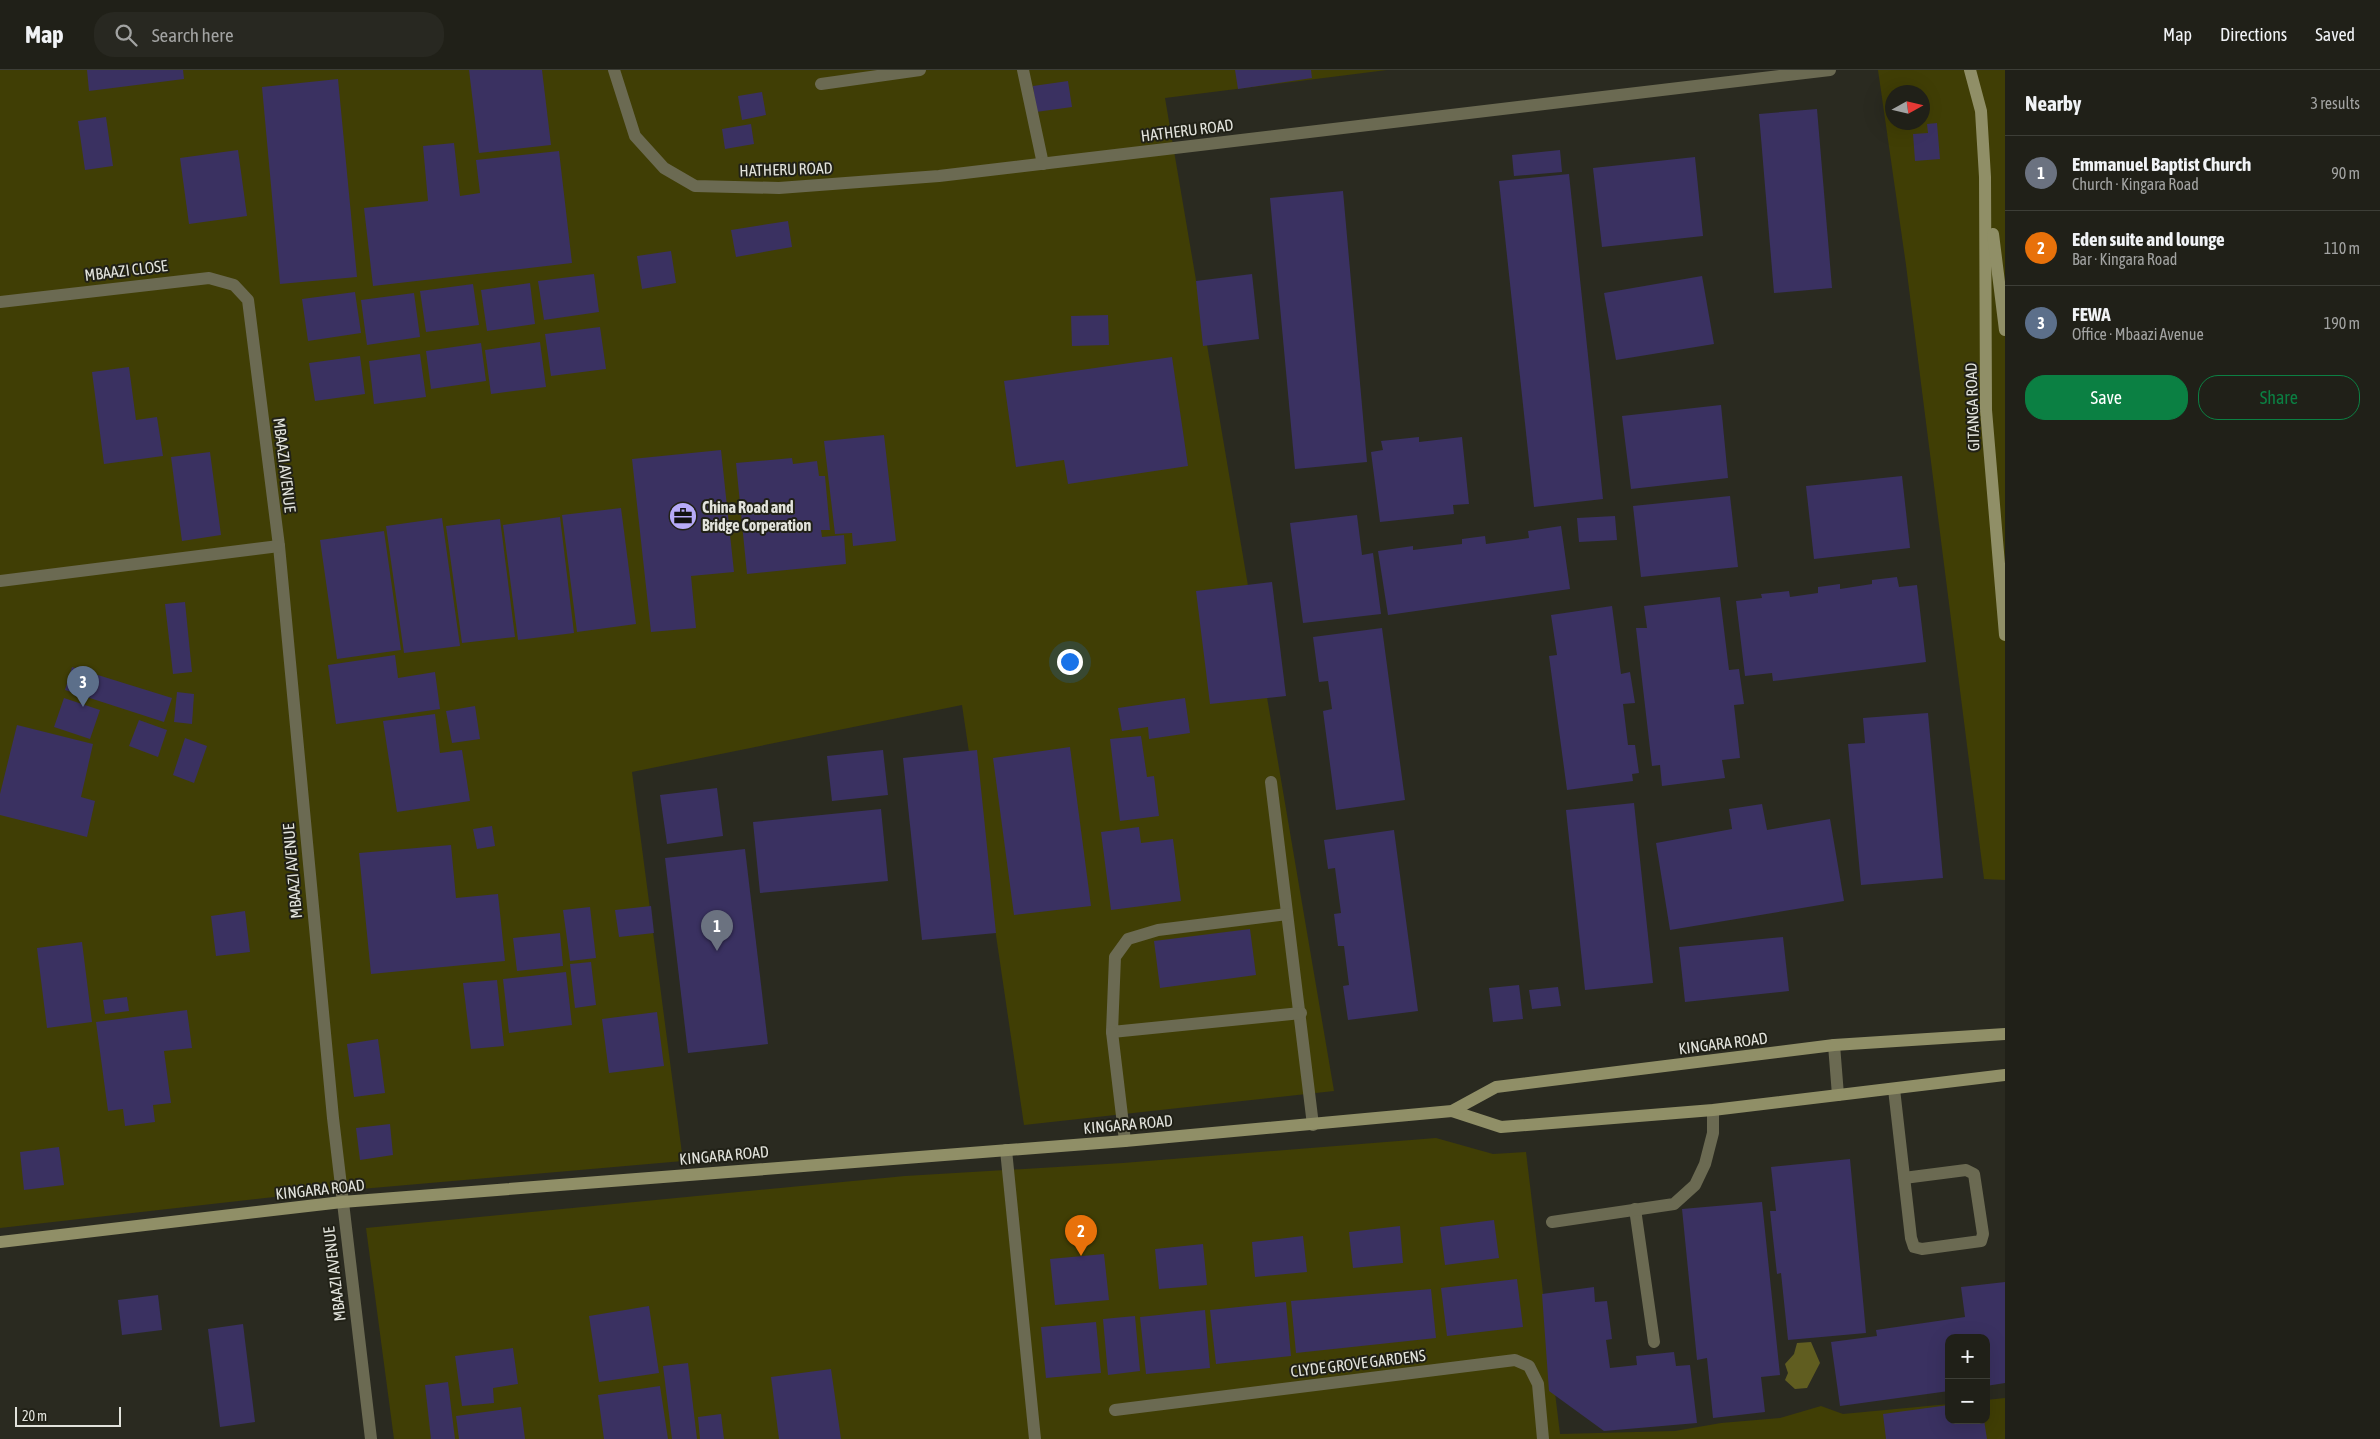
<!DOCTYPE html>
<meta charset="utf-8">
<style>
body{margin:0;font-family:"Asap Condensed",sans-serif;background:#282821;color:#f1f3f6}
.controls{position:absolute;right:15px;bottom:15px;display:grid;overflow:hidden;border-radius:10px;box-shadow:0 5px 20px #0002}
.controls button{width:45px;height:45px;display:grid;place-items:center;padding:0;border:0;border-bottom:1px solid #3d3e37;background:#202018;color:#f1f3f6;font:25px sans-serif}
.compass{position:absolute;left:1885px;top:15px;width:45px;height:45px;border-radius:50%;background:#202018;box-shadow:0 5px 20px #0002;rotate:82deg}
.scale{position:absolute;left:15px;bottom:12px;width:106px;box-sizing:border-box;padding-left:5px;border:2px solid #e2e3dc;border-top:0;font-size:14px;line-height:18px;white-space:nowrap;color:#e2e3dc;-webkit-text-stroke:4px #212117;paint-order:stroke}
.you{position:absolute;left:1069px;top:591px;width:18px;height:18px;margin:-12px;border:4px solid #fff;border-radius:50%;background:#1a73e8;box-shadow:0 0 0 8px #1a73e833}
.badge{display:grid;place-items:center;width:32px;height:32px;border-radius:50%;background:#0b8043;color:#fff;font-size:16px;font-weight:700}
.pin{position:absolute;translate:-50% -41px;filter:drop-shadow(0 1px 2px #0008)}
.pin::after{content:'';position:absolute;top:26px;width:18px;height:15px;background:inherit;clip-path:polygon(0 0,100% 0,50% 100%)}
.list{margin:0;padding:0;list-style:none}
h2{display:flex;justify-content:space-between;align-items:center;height:65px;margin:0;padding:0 20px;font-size:21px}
h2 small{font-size:16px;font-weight:400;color:#a2a3a2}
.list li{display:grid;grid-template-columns:32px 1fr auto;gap:15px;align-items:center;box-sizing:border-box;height:75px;padding:0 20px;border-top:1px solid #3d3e37}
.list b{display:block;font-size:19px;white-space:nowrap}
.list p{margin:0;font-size:16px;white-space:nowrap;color:#a2a3a2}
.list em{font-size:16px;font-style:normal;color:#a2a3a2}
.actions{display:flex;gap:10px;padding:15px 20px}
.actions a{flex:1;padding:11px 0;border:1px solid #0b8043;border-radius:20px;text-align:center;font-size:18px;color:#0b8043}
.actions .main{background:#0b8043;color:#fff}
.icon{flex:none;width:28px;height:28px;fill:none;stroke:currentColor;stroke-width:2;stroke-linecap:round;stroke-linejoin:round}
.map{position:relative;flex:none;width:2005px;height:1369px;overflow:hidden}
header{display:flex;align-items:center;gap:30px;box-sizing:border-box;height:70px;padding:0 25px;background:#202018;border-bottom:1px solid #3d3e37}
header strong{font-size:24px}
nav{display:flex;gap:28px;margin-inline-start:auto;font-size:18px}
.search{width:350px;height:45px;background:#282821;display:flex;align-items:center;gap:12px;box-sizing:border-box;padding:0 18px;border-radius:20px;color:#a2a3a2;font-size:19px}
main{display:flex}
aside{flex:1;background:#202018}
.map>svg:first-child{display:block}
.green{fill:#403e05;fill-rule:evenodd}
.water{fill:#605d20}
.building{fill:#3a3161}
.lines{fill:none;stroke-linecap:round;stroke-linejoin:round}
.lane{stroke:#6b6a52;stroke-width:12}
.street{stroke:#6b6a52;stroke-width:12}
.secondary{stroke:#908f67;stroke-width:12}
.labels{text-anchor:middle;stroke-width:4;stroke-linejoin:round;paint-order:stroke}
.street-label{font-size:16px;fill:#e2e3dc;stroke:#212117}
.poi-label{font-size:16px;font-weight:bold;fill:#e2e3dc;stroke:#212117;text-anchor:start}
</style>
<header>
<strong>Map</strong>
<div class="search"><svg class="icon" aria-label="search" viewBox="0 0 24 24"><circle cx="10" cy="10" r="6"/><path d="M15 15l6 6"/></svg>Search here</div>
<nav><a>Map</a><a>Directions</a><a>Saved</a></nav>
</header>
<main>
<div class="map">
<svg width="2005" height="1369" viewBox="0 0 2005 1369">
<rect width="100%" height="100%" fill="#2a2a20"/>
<!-- green -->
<g class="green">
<path d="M0 0H1387L1165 28 1334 1021 1024 1055 962 635 632 702 683 1091 292 1125 0 1158Z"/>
<path d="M1878 0H2005V810L1984 809 1906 195ZM1892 22H1922V52H1892Z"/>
<path d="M1436 1068 1493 1084 1526 1082 1560 1364 1675 1361 1721 1353 1780 1348 1821 1336 1843 1344 1949 1334V1350H1986V1330L2005 1328V1369H394L366 1158 905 1106 1123 1093Z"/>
</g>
<!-- water -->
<path class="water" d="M1811 1272 1820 1293 1807 1318 1795 1319 1785 1310 1788 1303 1785 1294 1794 1284 1797 1273Z"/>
<!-- building -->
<g class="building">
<path d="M87 0H183L184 9 89 21Z"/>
<path d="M469 0H542L551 75 479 83Z"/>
<path d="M1235 0H1311L1312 8 1238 19Z"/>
<path d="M338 9 357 207 280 214 262 17Z"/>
<path d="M1068 11 1072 37 1036 42 1033 16Z"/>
<path d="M762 22 766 45 742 50 738 26Z"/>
<path d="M1817 39 1832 218 1774 223 1759 44Z"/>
<path d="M106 47 113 96 85 100 78 51Z"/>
<path d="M1937 53 1940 89 1915 91 1913 64 1928 63 1927 54Z"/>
<path d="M751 54 754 74 725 79 722 59Z"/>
<path d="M454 73 460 126 480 123 476 90 559 81 572 193 373 216 364 138 428 131 423 76Z"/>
<path d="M238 80 247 146 189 154 180 88Z"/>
<path d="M1560 80 1562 102 1514 106 1512 85Z"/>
<path d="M1695 87 1703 166 1602 177 1593 98Z"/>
<path d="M1569 104 1603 429 1534 437 1499 111Z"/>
<path d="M1343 121 1367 392 1295 399 1270 128Z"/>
<path d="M788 151 792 177 736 187 731 160Z"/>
<path d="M671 181 676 213 642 219 637 186Z"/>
<path d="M594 204 599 242 544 250 538 211Z"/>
<path d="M1252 204 1259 269 1203 276 1196 211Z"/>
<path d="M1702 206 1714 274 1616 290 1604 223Z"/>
<path d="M530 213 535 254 487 261 481 220Z"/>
<path d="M473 214 479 255 426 262 420 221Z"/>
<path d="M355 222 361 263 308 271 302 229Z"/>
<path d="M414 223 420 267 367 275 361 230Z"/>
<path d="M1108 245 1109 275 1072 276 1071 246Z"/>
<path d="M600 257 606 299 551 306 545 264Z"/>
<path d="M540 272 546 317 491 324 485 280Z"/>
<path d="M481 273 486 311 431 319 426 281Z"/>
<path d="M420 284 426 327 374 334 369 291Z"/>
<path d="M360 286 365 324 315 331 309 293Z"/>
<path d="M1172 287 1188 396 1068 414 1064 390 1016 397 1004 311Z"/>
<path d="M129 297 136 350 157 347 163 386 104 394 92 302Z"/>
<path d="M1721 335 1728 408 1631 419 1622 346Z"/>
<path d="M884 365 896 471 853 476 852 463 835 464 824 371Z"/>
<path d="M1419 367V372L1462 367 1469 434 1453 435 1454 444 1380 452 1371 382 1383 380 1381 371Z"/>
<path d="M721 380 734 502 691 506 696 558 651 562 632 389Z"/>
<path d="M210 382 221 465 182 471 171 387Z"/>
<path d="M792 388 793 394 817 391 819 406H825L830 460H821L822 467 844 465 846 494 747 504 736 393Z"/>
<path d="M1902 406 1910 478 1814 489 1806 416Z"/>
<path d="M1730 426 1738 497 1641 507 1633 436Z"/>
<path d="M621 438 636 554 577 562 562 445Z"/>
<path d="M1357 445 1362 485 1373 483 1381 544 1303 553 1290 453Z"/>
<path d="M1615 446 1617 470 1579 472 1577 448Z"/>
<path d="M560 447 574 563 518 570 503 455Z"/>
<path d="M442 448 460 576 404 583 386 456Z"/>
<path d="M500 449 515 567 462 573 446 456Z"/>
<path d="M1561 456 1570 519 1388 545 1378 481 1413 476V480L1462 474V469L1485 466 1486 474 1529 468 1528 461Z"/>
<path d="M384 461 401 580 337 589 320 470Z"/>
<path d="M1897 507 1899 517 1917 515 1926 592 1773 611 1772 603 1745 606 1736 531 1762 528 1761 524 1789 521 1790 527 1818 523V517L1840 514V519L1872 514V510Z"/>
<path d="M1272 512 1286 626 1210 634 1196 521Z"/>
<path d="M1720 527 1729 600 1739 599 1744 634 1734 635 1740 688 1722 690 1725 708 1662 716 1660 695 1652 696 1636 558H1647L1644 536Z"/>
<path d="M185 532 192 602 173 604 165 534Z"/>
<path d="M1612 536 1621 604 1630 602 1635 633 1623 634 1628 675H1635L1639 703 1632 704 1633 711 1567 720 1549 586 1557 585 1551 545Z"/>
<path d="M1382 558 1405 730 1336 740 1323 641 1332 639 1328 611 1319 612 1313 567Z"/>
<path d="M395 585 398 608 435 602 440 639 336 654 328 595Z"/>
<path d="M72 597 172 628 164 652 65 620Z"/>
<path d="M177 622 194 624 192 654 174 652Z"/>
<path d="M64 628 100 640 90 669 54 657Z"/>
<path d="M1185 628 1190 663 1149 669 1148 657 1122 661 1118 638Z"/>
<path d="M475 636 480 669 452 673 446 641Z"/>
<path d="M1928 643 1943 808 1861 815 1848 674 1865 673 1863 648Z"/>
<path d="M435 644 440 683 462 680 470 731 397 742 383 651Z"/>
<path d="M139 650 167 660 158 687 129 676Z"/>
<path d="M17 655 93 674 81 727 95 731 87 767 0 745V724Z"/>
<path d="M1141 666 1147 707 1154 706 1159 746 1120 751 1110 669Z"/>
<path d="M185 668 207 676 194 713 173 705Z"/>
<path d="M1070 677 1091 836 1014 845 993 688Z"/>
<path d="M883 680 888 725 832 731 827 686Z"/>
<path d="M977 680 996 863 922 870 903 688Z"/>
<path d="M717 718 723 766 667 774 660 725Z"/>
<path d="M1634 733 1653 913 1585 920 1566 740Z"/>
<path d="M1762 734 1767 760 1830 749 1844 831 1670 860 1656 773 1732 759 1729 739Z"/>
<path d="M881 739 888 811 760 823 753 752Z"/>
<path d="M492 756 495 776 477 779 473 759Z"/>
<path d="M1139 757 1141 773 1173 769 1181 831 1111 840 1101 762Z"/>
<path d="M1394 760 1418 941 1348 950 1343 916 1349 915 1344 876H1338L1334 844 1341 843 1335 798 1328 799 1324 770Z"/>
<path d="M451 775 456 828 498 824 505 891 371 904 359 783Z"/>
<path d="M745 779 768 974 688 983 665 788Z"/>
<path d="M651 836 654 863 619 867 615 840Z"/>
<path d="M590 837 596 888 570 891 563 840Z"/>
<path d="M245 841 250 882 216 886 211 846Z"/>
<path d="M1250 859 1256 905 1160 918 1154 871Z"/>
<path d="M560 863 563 896 517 901 513 868Z"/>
<path d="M1783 867 1789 921 1685 932 1679 877Z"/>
<path d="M82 872 92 952 47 958 37 878Z"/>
<path d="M591 892 596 935 575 938 570 894Z"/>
<path d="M566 902 572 955 509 963 503 909Z"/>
<path d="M497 910 504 976 471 979 463 913Z"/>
<path d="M1519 915 1523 949 1493 952 1489 918Z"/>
<path d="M1558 917 1561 936 1532 939 1529 920Z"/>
<path d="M127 927 129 941 105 944 103 930Z"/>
<path d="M187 940 192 978 164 981 171 1033 153 1035 155 1052 125 1056 123 1039 108 1041 96 952Z"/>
<path d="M657 942 664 996 609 1003 602 949Z"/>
<path d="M378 969 385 1023 354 1027 347 974Z"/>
<path d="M390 1054 393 1085 360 1090 356 1058Z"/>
<path d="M59 1077 64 1115 24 1120 20 1082Z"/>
<path d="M1850 1089 1866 1263 1788 1270 1781 1203 1777 1204 1770 1141H1776L1771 1097Z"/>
<path d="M1762 1132 1780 1305 1761 1307 1765 1342 1713 1348 1707 1288 1697 1290 1682 1139Z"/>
<path d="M1494 1150 1499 1188 1445 1195 1440 1157Z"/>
<path d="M1400 1156 1403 1193 1353 1198 1349 1162Z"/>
<path d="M1303 1166 1307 1202 1255 1207 1252 1172Z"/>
<path d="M1203 1174 1207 1215 1159 1219 1155 1179Z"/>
<path d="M1104 1184 1109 1230 1055 1235 1050 1189Z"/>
<path d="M1517 1209 1523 1257 1447 1266 1441 1218Z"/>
<path d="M2005 1212V1313L1986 1316V1268H1949V1321L1840 1336 1831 1272 1877 1266 1876 1260 1965 1247 1961 1217Z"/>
<path d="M1594 1217 1595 1232 1607 1231 1612 1269 1606 1270 1610 1298 1637 1295 1636 1286 1674 1282 1676 1296 1690 1295 1697 1353 1604 1361 1549 1321 1542 1224Z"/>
<path d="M1431 1219 1436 1268 1296 1283 1291 1231Z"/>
<path d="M158 1225 162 1260 122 1265 118 1230Z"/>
<path d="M1286 1232 1291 1286 1216 1294 1210 1240Z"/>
<path d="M649 1236 659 1303 599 1312 589 1246Z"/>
<path d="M1205 1240 1210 1298 1146 1304 1140 1247Z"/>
<path d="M1135 1246 1140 1301 1108 1305 1103 1249Z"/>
<path d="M1096 1252 1101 1303 1046 1308 1041 1257Z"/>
<path d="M243 1254 255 1352 220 1357 208 1259Z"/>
<path d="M513 1278 518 1314 493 1318 494 1333 462 1336 455 1286Z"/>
<path d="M688 1293 697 1369H672L663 1296Z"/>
<path d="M831 1299 841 1369H779L771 1307Z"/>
<path d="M448 1312 455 1369H431L425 1315Z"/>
<path d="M660 1316 668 1369H604L598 1325Z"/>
<path d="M1949 1335V1350H1984L1987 1369H1886L1883 1344Z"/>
<path d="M521 1337 525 1369H459L456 1346Z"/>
<path d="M721 1344 724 1369H700L698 1347Z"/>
</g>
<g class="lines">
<!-- lane -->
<g class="lane">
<path d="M1023 0 1043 94"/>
<path d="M821 14 920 0"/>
<path d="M1271 712 1313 1055"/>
<path d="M1287 844 1158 860 1128 869 1115 887 1112 962 1301 943"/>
<path d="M1112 962 1125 1071"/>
<path d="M1834 975 1838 1025"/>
<path d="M1894 1019 1911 1168 1914 1177 1922 1179 1981 1171 1983 1164 1974 1104 1966 1100 1904 1108"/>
<path d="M1635 1139 1654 1272"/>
<path d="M1552 1152 1674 1134 1695 1115 1705 1094 1713 1063V1040"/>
</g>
<!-- street -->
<g class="street">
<path d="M614 0 635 66 664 98 695 116 779 118 939 106 1830 0"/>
<path d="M0 232 209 208 234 215 248 230 279 476 333 1048 371 1369"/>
<path d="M0 511 279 476"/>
<path d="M1006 1080 1035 1369"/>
<path d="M1115 1340 1515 1290 1529 1296 1538 1314 1543 1369"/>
</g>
<!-- secondary -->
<g class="secondary">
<path d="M1970 0 1981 41 1985 107 1986 340 2005 565"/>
<path d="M1993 164 2005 260"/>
<path d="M1452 1041 1501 1057 1713 1040 2005 1005"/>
<path d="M0 1172 342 1132 1125 1071 1452 1041 1496 1017 1834 975 2005 964"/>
</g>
</g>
<!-- icons -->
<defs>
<symbol id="office-disc" viewBox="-11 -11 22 22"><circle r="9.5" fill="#b7abf8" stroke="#212117"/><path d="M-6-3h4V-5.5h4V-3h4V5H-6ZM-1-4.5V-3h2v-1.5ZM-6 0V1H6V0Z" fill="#111"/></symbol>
</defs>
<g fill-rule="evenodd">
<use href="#office-disc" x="667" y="430" width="32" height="32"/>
</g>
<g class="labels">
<!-- street labels -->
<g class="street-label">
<text transform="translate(1187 60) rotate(-7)" y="6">HATHERU ROAD</text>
<text transform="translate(786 99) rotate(-2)" y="6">HATHERU ROAD</text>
<text transform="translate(126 200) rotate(-7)" y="6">MBAAZI CLOSE</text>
<text transform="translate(1972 337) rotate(-92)" y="6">GITANGA ROAD</text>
<text transform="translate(285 395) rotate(83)" y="6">MBAAZI AVENUE</text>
<text transform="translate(292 801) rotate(-95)" y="6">MBAAZI AVENUE</text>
<text transform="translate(1723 973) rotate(-7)" y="6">KINGARA ROAD</text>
<text transform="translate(1128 1054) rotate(-5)" y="6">KINGARA ROAD</text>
<text transform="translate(724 1085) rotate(-5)" y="6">KINGARA ROAD</text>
<text transform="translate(320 1119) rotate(-6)" y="6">KINGARA ROAD</text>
<text transform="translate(334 1204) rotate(-97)" y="6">MBAAZI AVENUE</text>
<text transform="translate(1358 1293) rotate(-7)" y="6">CLYDE GROVE GARDENS</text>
</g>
<!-- poi labels -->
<g class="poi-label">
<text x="702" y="443">China Road and<tspan x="702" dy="18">Bridge Corperation</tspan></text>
</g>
</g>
</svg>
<div class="controls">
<button>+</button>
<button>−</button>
</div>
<svg class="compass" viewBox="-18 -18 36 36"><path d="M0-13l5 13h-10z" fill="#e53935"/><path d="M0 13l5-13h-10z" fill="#a2a3a2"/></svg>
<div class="scale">20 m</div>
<div class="you"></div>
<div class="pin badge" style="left:717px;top:881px;background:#6b7280">1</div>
<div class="pin badge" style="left:1081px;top:1186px;background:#e8710a">2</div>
<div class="pin badge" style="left:83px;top:637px;background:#5c6f8a">3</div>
</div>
<aside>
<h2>Nearby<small>3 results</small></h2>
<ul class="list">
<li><span class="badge" style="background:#6b7280">1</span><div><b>Emmanuel Baptist Church</b><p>Church · Kingara Road</p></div><em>90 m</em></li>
<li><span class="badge" style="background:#e8710a">2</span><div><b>Eden suite and lounge</b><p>Bar · Kingara Road</p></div><em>110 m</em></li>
<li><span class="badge" style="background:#5c6f8a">3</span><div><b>FEWA</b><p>Office · Mbaazi Avenue</p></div><em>190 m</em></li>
</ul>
<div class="actions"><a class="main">Save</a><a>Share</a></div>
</aside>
</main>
